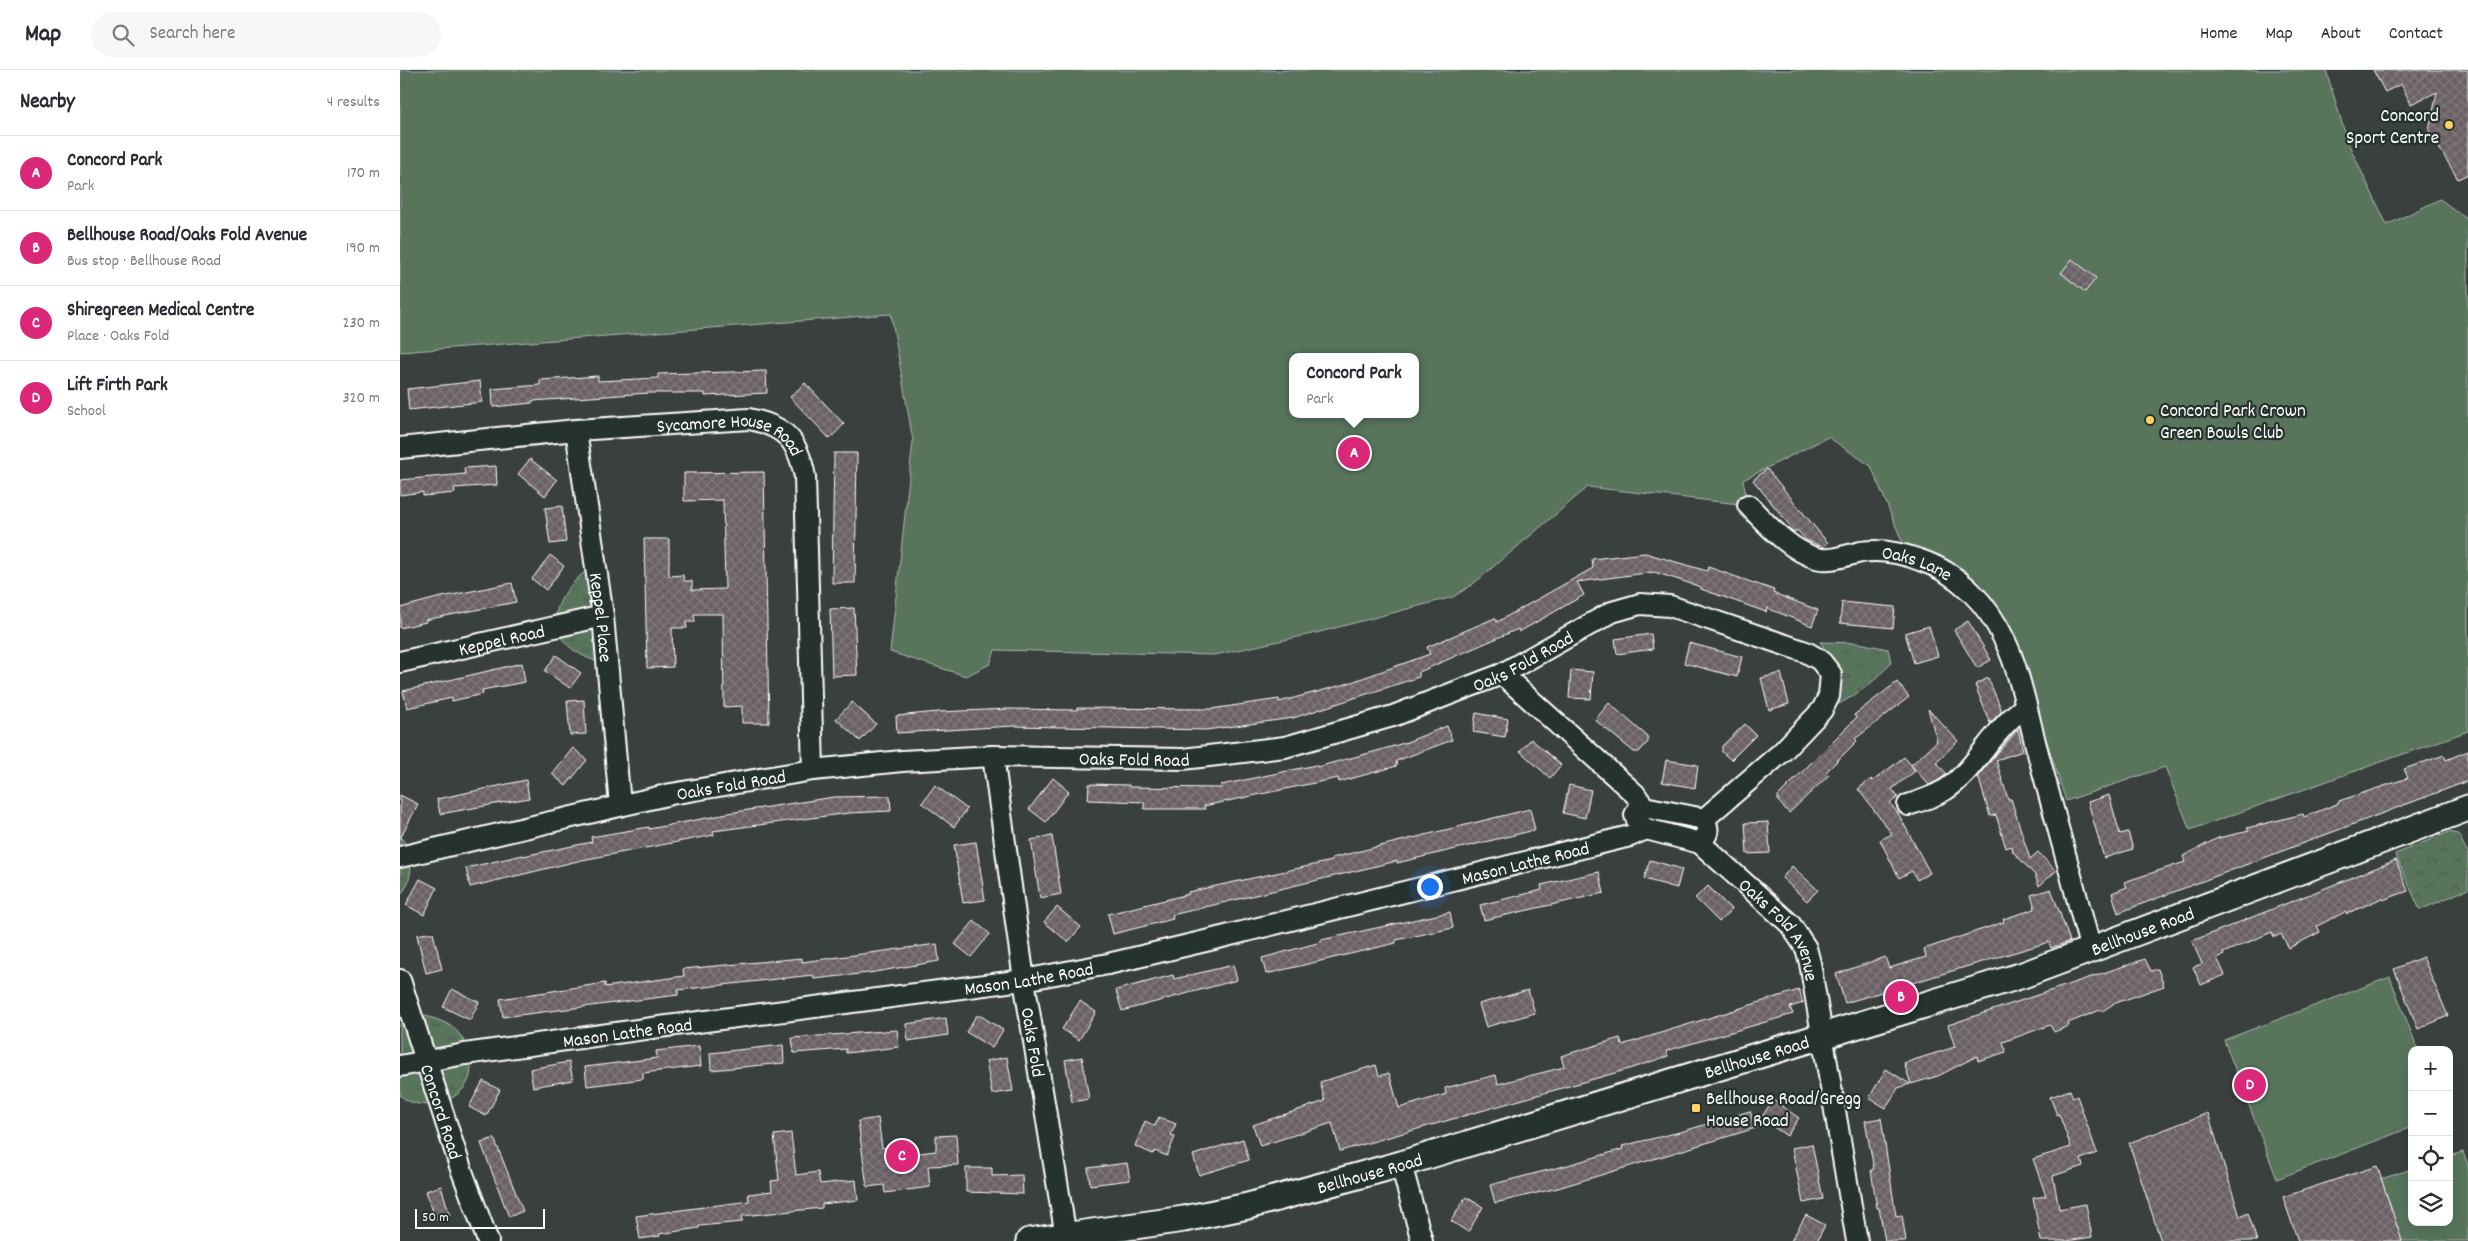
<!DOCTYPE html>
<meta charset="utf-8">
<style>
body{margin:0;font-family:Dekko,sans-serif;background:#f7f7f7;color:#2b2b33}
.controls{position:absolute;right:15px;bottom:15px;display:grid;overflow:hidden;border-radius:10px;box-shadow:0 5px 20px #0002}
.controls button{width:45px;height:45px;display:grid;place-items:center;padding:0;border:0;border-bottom:1px solid #e1e1e2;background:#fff;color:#2b2b33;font:25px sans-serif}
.scale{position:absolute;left:15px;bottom:12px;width:130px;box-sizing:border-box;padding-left:5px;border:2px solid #fff;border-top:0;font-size:14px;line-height:18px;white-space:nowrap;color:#fff;-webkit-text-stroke:4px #26332d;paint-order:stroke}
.you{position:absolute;left:1029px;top:816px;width:18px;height:18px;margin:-12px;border:4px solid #fff;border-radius:50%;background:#1a73e8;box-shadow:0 0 0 8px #1a73e833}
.badge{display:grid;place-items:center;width:32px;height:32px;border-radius:50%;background:#db2777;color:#fff;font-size:16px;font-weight:700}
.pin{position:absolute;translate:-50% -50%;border:2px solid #fff;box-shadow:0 1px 5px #0006}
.popup{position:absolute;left:889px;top:283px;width:130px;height:65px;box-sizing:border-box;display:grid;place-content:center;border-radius:10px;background:#fff;filter:drop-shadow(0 1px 4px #0005);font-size:16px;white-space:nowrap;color:#7c7c81}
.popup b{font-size:19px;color:#2b2b33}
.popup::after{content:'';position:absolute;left:50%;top:100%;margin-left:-10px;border:10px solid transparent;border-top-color:#fff}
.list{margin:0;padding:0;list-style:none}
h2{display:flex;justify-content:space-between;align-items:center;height:65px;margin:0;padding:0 20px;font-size:21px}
h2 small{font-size:16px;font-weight:400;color:#7c7c81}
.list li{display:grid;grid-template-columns:32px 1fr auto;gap:15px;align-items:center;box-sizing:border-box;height:75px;padding:0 20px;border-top:1px solid #e1e1e2}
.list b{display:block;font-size:19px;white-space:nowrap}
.list p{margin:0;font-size:16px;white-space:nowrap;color:#7c7c81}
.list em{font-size:16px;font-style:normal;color:#7c7c81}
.icon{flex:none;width:28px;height:28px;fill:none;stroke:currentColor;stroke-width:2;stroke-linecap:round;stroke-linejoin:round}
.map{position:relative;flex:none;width:2068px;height:1171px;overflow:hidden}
header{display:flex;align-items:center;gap:30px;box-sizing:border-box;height:70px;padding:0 25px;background:#fff;border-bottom:1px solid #e1e1e2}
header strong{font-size:24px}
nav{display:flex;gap:28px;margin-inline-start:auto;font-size:18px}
.search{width:350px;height:45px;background:#f7f7f7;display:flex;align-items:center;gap:12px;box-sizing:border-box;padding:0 18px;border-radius:28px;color:#7c7c81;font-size:19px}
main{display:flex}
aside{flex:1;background:#fff}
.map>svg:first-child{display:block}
.grass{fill:url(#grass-tufts);stroke:#acbaad}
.forest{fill:url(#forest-crowns);stroke:#acbaad}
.park{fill:#58745b;stroke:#acbaad;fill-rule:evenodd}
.building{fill:url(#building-cross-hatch);stroke:#fff}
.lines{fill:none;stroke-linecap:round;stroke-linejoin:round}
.minor-casing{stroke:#fff;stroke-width:24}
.major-casing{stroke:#fff;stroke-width:29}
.minor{stroke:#26332d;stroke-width:20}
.major{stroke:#26332d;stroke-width:25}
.poi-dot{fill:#ffd166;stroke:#26332d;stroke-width:2}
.labels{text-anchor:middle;stroke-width:4.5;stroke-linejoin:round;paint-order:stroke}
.poi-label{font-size:19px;fill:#fff;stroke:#26332d;text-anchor:start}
.street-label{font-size:19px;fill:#fff;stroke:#26332d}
</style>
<header>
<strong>Map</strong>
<div class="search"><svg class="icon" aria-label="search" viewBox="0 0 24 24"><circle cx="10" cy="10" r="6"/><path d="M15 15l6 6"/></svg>Search here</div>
<nav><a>Home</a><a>Map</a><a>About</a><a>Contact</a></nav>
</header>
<main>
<aside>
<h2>Nearby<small>4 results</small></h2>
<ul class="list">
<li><span class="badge">A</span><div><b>Concord Park</b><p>Park</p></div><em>170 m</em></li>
<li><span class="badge">B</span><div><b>Bellhouse Road/Oaks Fold Avenue</b><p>Bus stop · Bellhouse Road</p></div><em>190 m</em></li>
<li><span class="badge">C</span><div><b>Shiregreen Medical Centre</b><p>Place · Oaks Fold</p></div><em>230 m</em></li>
<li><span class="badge">D</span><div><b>Lift Firth Park</b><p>School</p></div><em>320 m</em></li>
</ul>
</aside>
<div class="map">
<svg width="2068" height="1171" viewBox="0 0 2068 1171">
<defs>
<pattern id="grass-tufts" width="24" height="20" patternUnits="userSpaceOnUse" patternTransform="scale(1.25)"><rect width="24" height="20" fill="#58745b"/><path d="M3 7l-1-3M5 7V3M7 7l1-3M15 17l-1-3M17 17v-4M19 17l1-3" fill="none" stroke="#515c52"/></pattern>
<pattern id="forest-crowns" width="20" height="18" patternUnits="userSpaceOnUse" patternTransform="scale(1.25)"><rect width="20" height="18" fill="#58745b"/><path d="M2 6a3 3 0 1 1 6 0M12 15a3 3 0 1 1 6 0" fill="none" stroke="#515c52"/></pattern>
<pattern id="building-cross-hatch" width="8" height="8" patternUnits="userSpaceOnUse" patternTransform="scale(1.25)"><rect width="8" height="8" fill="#6a6065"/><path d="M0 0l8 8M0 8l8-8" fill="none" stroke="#80787c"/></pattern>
</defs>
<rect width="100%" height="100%" fill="#3a403e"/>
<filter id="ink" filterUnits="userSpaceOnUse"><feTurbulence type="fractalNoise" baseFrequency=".02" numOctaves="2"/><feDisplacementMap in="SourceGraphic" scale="10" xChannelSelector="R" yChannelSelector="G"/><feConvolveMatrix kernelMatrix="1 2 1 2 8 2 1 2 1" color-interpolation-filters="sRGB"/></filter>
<g filter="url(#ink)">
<!-- grass -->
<g class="grass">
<path d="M186 501 201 593C144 575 143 536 186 501Z"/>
<path d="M1420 572 1459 573 1488 579 1491 592C1476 612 1453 628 1430 638L1440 619 1435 593Z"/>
<path d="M0 767C15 780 14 812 0 825Z"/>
<path d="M26 946C50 953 62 959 68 984 69 988 71 995 71 999 70 1031 21 1046 0 1025V954Z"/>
</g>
<!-- forest -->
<path class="forest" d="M2049 762 2058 764 2068 783V819L2020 840 1995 784Z"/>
<!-- park -->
<g class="park">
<path d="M0 0H1926L1948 73 1987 155 2040 129 2068 150V661L1790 760 1765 697 1666 731 1612 563 1504 476 1471 396 1428 367 1343 410 1348 435 1188 417 1073 514 1053 527 916 563 815 585 595 580 590 594 566 606 490 582 513 371 491 244 0 282ZM893 287H1015V344H893Z"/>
<path d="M1990 907 2018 980H2012V1057L1877 1109 1824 970Z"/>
<path d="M2063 1082 2068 1095V1171H2002L1981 1109 2012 1099V1152H2049V1086Z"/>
</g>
<!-- building -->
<g class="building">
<path d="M1973 0H2068V104L2058 109 2029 61 2037 22 2011 34 2001 14 1985 22Z"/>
<path d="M1672 189 1696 208 1685 222 1661 203Z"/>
<path d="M366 301 367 323 305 326V323H249L132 331V333L93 337 92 319 140 315V310L198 306V311L258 308V304Z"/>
<path d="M80 311 82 332 9 340 7 319Z"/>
<path d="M405 313 444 354 430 369 390 327Z"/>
<path d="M434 383H457L455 513H432Z"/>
<path d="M130 389 157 410 145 426 118 404Z"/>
<path d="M96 396 97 415 54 418 55 423 23 426V422L0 425V410L65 404 64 398Z"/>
<path d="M1367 399 1428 473 1423 477 1406 470 1397 460 1395 462 1353 410Z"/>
<path d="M364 402 369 653H342V636L324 637 323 544H294L295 552H286L287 558H272L273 597 247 598 244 469H269V506L283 505 284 511H292V520L325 519 323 430 284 431V403Z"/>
<path d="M162 436 166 472 150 474 145 438Z"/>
<path d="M1245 483 1307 501 1308 497 1374 520 1373 523 1418 540 1412 556 1367 538 1366 542 1301 519V517L1254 502 1177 512 1184 525 1119 562 1118 559 1019 602V607L893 648 806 660 613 656 497 663 496 646 538 642 609 639 677 640V638L811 639 879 629V632L946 614 1030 584 1027 577 1095 548 1097 552 1193 498 1192 489Z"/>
<path d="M150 485 164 496 146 520 132 509Z"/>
<path d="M112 513 116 532 25 550 26 552 0 558V538L37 528Z"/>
<path d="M1442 532 1495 537 1493 558 1440 553Z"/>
<path d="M454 538 457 605 432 606 430 539Z"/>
<path d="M1568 551 1591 590 1577 598 1554 560Z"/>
<path d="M1529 556 1538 586 1514 593 1505 563Z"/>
<path d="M1251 564 1253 579 1217 584 1215 569Z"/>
<path d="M1289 573 1342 587 1337 607 1284 593Z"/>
<path d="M156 585 181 603 170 618 145 601Z"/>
<path d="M122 593 125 612 82 620 83 624 52 631V628L7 638 3 621Z"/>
<path d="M1171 600 1193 602 1191 629 1169 628Z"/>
<path d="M1381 603 1389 634 1369 640 1361 608Z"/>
<path d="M1588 608 1602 641 1590 653 1575 615Z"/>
<path d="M1497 612 1509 627 1455 669 1457 671 1426 702 1429 705 1389 743 1378 731V726L1456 648 1454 645Z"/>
<path d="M184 630 186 664 170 665 167 631Z"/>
<path d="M452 632 476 654 460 671 436 649Z"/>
<path d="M1209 633 1248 667V672L1239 682H1234L1195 650Z"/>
<path d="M1528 639 1558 671 1536 692 1547 704 1539 710 1529 715 1511 695 1515 701 1492 719 1498 727 1490 733 1499 745 1530 803 1517 810 1512 801 1499 808 1480 770 1492 764 1458 719 1471 709 1473 711 1504 687 1511 695 1537 671Z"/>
<path d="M1076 643 1108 649 1105 667 1073 662Z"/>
<path d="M1345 654 1356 665 1331 690 1322 682V676Z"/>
<path d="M1047 656 1052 670 996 691 997 696 939 712 938 708 804 736 805 739H744V732L688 730 689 714 729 715V717L822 718 821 715 916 695 917 697 977 681 1007 672Z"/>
<path d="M1618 659 1623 681 1596 690 1608 729H1611L1630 789 1638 782 1656 801 1639 816 1635 805 1613 782 1612 776 1606 778 1596 745 1590 746 1578 706Z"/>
<path d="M1131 669 1161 695 1150 708 1120 681Z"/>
<path d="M173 678 187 690 166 716 152 704Z"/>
<path d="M2068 681V711L1718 843 1712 823 1727 817 1724 812 1785 792 1783 786 1818 768 1849 761 1847 758 1903 744 1904 747 1939 733V731L2008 708 2004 699 2044 685 2046 690Z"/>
<path d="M1266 690 1298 695 1295 718 1262 712Z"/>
<path d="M653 708 669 721 646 752 629 739Z"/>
<path d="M126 710 129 728 40 744 37 729Z"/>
<path d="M535 715 567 739 554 757 522 733Z"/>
<path d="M1169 715 1191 720 1185 748 1163 743Z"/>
<path d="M0 725 18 734 0 769Z"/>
<path d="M1709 725 1720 764 1728 762 1733 779 1704 788 1688 732Z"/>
<path d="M490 726 491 741 449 743 313 761 314 765 182 790 70 817 66 798 123 785V786L192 772 191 767 249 757V759L322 745V744L434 727Z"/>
<path d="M1130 739 1135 760 997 793V791L772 845 773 849 713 864 708 844 789 824 788 822 932 791V788Z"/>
<path d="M1368 752 1370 783 1347 784 1345 753Z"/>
<path d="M652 766 661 824 640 828 631 770Z"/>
<path d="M576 772 585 830 563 833 554 775Z"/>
<path d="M1250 790 1282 799 1277 818 1244 809Z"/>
<path d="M1996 790 2008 821 1983 830 1982 828 1946 844 1945 842 1917 856 1920 862 1889 878 1881 864 1874 867 1872 862 1823 883 1824 885 1817 888 1825 905 1801 915 1793 897 1802 894 1792 871Z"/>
<path d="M1392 796 1418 820 1407 831 1382 808Z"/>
<path d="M1199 802 1204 823 1084 850 1080 835 1142 820 1141 815Z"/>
<path d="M20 809 37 818 24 845 6 835Z"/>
<path d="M1308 816 1332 840 1319 852 1295 828Z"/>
<path d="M1651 819 1670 871 1651 878 1649 872 1445 933 1436 904 1485 887 1489 898 1526 887 1524 879 1604 852 1603 849 1635 839 1631 825Z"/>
<path d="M657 837 681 857 668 872 644 852Z"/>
<path d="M1050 842 1053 858 996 870V873L866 904 862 888 921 872V870Z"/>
<path d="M574 851 590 864 571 887 555 874Z"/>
<path d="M27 863H33L42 899 26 903 17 865Z"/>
<path d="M537 874 539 891 469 903 414 909 413 905 278 920V925L103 947 100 929 205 913V917L284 906 283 899 402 888V892Z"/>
<path d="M2023 887 2048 946 2018 959 1994 899Z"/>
<path d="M1745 889 1751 901 1758 899 1764 916 1713 934 1701 942 1700 940 1668 953 1669 956 1654 962 1650 955 1603 972 1606 982 1578 991 1577 986 1538 1006 1511 1014 1504 993 1555 977 1548 955Z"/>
<path d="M833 895 837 910 722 941 716 920 773 905 774 909Z"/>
<path d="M52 919 79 932 70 950 43 937Z"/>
<path d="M1128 920 1135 943 1086 957 1079 934Z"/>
<path d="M1399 920 1403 933 1390 937 1393 944 1266 981 1268 986 1229 999 940 1081 932 1053 860 1076 853 1055 925 1031 920 1012 976 995 979 1006 989 1003 999 1038 1046 1024 1045 1018 1096 1005 1098 1014 1164 997 1161 986 1220 968 1222 975Z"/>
<path d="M680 931 696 942 679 970 662 959Z"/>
<path d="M576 946H581L603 960 592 978 566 962Z"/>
<path d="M546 948 548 965 508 971 506 954Z"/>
<path d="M497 960 499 977 446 983V979L394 983 392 968Z"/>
<path d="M383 975 384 993 311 1000 310 983Z"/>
<path d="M299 976 301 996 243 1003V1009L187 1016 185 997 257 988 256 981Z"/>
<path d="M607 987 613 1021 592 1024 586 991Z"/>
<path d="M682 987 689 1029 672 1032 665 990Z"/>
<path d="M169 992 173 1010 133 1017 130 999Z"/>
<path d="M1486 999 1510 1014 1498 1018 1486 1038 1469 1028Z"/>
<path d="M83 1011 100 1020 86 1046 69 1037Z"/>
<path d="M1670 1020 1673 1028 1677 1026 1697 1083 1681 1089 1683 1096 1653 1106 1659 1139 1686 1134 1692 1167 1667 1171H1641L1633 1128 1646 1126 1633 1089 1671 1077 1659 1044 1657 1045 1650 1027Z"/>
<path d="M1373 1030 1399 1048 1387 1066 1369 1054 1158 1118 1095 1133 1090 1115 1168 1095 1223 1079 1222 1076 1284 1061 1350 1041 1355 1057Z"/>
<path d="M1808 1043 1840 1147 1848 1143 1857 1171H1761L1729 1073Z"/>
<path d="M759 1047 776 1054 771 1065 775 1067 767 1086 755 1081 753 1084 735 1076 745 1051 755 1056Z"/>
<path d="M478 1048 482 1078 501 1075 502 1085 536 1081V1066L556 1065 558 1095 528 1096 530 1117 485 1123 484 1115 467 1117 458 1051Z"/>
<path d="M1481 1048 1496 1146 1502 1145 1506 1171H1485L1479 1138H1477L1471 1100 1474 1099 1465 1051Z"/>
<path d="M391 1063 396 1105 418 1102 420 1114 456 1110 458 1130 422 1134V1138L342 1146V1152L299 1156V1158L259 1164 260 1166 240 1169 236 1146 349 1131 348 1124 372 1121 371 1111 379 1110 374 1065Z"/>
<path d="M94 1068 123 1141 109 1147 81 1073Z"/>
<path d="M843 1069 849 1090 799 1105 793 1085Z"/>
<path d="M1412 1074 1423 1129 1403 1133 1392 1078Z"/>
<path d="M727 1093 730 1110 690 1115 688 1098Z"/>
<path d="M1977 1096 2002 1171H1898L1883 1127Z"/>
<path d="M566 1098H592V1106L622 1105 623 1124 566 1122Z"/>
<path d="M41 1116 50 1146 36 1150 26 1121Z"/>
<path d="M1066 1127 1083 1137 1068 1162 1051 1151Z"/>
<path d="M1406 1145 1425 1155 1417 1171H1391Z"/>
</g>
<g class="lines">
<defs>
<g id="minor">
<path id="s1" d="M176 360 203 546 220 735"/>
<path id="s2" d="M0 378 176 360 349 349C385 356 398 370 405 407L413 700"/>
<path id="s3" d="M1348 435C1367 454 1389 480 1416 488 1431 492 1447 485 1461 482 1481 479 1501 483 1520 490 1559 503 1588 534 1605 571 1619 599 1628 645 1636 676 1655 744 1673 812 1691 880"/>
<path id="s4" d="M0 592 203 546"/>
<path d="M1102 604 1235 724 1244 737"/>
<path id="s5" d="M593 686 624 910 666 1167"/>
<path d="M1508 735C1521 731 1533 727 1545 720 1574 702 1593 659 1626 636"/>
<path id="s6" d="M1300 773C1308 765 1310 760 1304 749L1244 737 1238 740 1235 745 1238 753 1246 759 1300 773 1390 854 1406 878 1410 893 1457 1171"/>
<path id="s7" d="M0 787 271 724 413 700 502 691 593 686 783 689 885 677 993 646 1102 604 1212 542 1240 534 1270 536 1406 582 1420 590 1431 604 1429 626 1422 640 1382 682 1304 749"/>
<path id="s8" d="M0 910 60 1096 88 1171"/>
<path id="s9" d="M0 996 65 984 252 958 624 910 708 894 814 869 1230 766 1246 759"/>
<path d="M1001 1094 1022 1171"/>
</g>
<g id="major">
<path id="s10" d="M629 1171 784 1149 848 1136 1001 1094 1623 905 2068 738"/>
</g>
</defs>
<!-- minor casing -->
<use href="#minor" class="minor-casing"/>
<!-- major casing -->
<use href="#major" class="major-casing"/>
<!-- minor -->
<use href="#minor" class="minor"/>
<!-- major -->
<use href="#major" class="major"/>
</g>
</g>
<!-- markers -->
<g class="poi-dot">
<circle cx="2049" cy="55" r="5"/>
<circle cx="1750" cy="350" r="5"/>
<rect x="1291" y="1033" width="10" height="10" rx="2.5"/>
</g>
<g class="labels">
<!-- poi labels -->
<g class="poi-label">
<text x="2039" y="51" text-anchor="end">Concord<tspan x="2039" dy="22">Sport Centre</tspan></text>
<text x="1760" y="346">Concord Park Crown<tspan x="1760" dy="22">Green Bowls Club</tspan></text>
<text x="1306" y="1034">Bellhouse Road/Gregg<tspan x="1306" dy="22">House Road</tspan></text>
</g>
<!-- street labels -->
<g class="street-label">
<text dy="7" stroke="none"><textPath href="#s2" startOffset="336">Sycamore House Road</textPath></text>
<text dy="7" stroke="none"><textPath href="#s3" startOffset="191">Oaks Lane</textPath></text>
<text dy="7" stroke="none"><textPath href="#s1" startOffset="189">Keppel Place</textPath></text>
<text dy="7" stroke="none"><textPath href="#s4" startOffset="104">Keppel Road</textPath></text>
<text dy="7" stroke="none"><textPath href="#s7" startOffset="1149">Oaks Fold Road</textPath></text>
<text dy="7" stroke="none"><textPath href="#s7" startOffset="744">Oaks Fold Road</textPath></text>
<text dy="7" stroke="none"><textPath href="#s7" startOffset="339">Oaks Fold Road</textPath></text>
<text dy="7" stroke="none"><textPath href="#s9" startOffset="1145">Mason Lathe Road</textPath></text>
<text dy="7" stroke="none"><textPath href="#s10" startOffset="1158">Bellhouse Road</textPath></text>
<text dy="7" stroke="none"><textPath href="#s6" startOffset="295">Oaks Fold Avenue</textPath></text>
<text dy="7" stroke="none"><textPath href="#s9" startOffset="635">Mason Lathe Road</textPath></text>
<text dy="7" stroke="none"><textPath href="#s9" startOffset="230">Mason Lathe Road</textPath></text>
<text dy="7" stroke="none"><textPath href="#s5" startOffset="289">Oaks Fold</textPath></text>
<text dy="7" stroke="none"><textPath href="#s10" startOffset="752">Bellhouse Road</textPath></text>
<text dy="7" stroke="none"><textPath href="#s8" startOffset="138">Concord Road</textPath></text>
<text dy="7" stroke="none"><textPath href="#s10" startOffset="348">Bellhouse Road</textPath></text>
</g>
</g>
</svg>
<div class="controls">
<button>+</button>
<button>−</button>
<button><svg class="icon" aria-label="locate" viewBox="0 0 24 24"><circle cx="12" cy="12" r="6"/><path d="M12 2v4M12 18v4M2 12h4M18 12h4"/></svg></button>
<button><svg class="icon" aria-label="layers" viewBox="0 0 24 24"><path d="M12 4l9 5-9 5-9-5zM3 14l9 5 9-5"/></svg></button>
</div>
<div class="scale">50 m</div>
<div class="you"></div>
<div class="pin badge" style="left:954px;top:383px">A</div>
<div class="popup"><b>Concord Park</b>Park</div>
<div class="pin badge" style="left:1501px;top:927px">B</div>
<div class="pin badge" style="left:502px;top:1086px">C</div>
<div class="pin badge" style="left:1850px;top:1015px">D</div>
</div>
</main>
